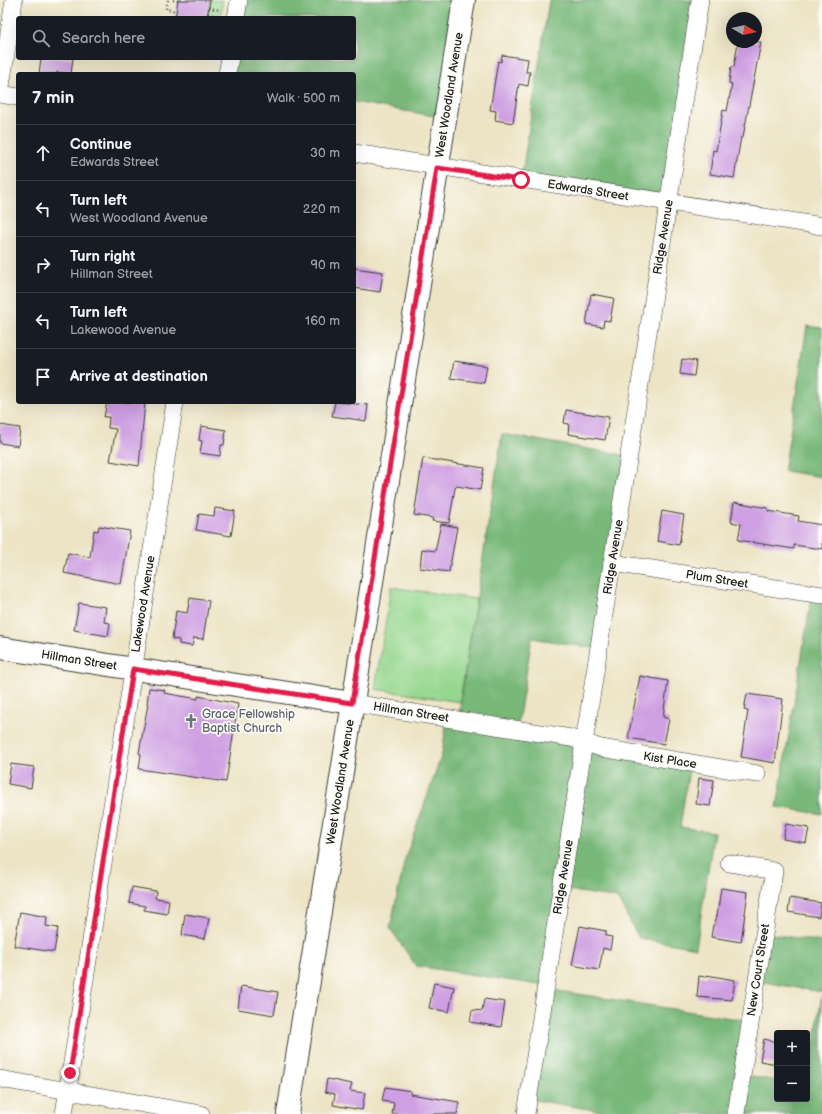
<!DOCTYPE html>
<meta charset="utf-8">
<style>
body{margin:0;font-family:"Balsamiq Sans",sans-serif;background:#242831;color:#f1f3f6}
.controls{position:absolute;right:12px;bottom:12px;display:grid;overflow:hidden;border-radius:4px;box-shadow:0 4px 16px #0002}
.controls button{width:36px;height:36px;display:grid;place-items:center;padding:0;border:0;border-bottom:1px solid #363941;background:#171b24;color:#f1f3f6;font:20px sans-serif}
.compass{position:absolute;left:726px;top:12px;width:36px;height:36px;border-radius:50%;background:#171b24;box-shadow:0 4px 16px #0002;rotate:99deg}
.stop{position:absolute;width:12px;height:12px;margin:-9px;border:3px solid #e11d48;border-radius:50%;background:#fff}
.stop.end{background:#e11d48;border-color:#fff;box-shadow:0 1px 4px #0008}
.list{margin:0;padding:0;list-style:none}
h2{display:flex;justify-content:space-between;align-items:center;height:52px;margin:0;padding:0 16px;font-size:17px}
h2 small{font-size:13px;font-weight:400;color:#9ea1a6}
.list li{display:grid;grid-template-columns:26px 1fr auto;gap:12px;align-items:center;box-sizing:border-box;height:56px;padding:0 16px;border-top:1px solid #363941}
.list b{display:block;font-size:15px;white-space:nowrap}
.list p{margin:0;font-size:13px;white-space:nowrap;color:#9ea1a6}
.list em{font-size:13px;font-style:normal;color:#9ea1a6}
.icon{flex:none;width:22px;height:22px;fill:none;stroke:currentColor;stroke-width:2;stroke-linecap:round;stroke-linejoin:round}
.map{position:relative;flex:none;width:822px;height:1114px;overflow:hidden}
.search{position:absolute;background:#171b24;box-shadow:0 4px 16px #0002;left:16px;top:16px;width:340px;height:44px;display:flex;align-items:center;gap:10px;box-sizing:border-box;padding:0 14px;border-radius:4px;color:#9ea1a6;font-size:15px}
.panel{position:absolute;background:#171b24;box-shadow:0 4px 16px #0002;left:16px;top:72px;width:340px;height:332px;border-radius:4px}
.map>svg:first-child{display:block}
.green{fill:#95d78e;stroke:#587a55}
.forest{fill:#78b879;stroke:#4a6a4a}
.building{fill:#ce9fe2}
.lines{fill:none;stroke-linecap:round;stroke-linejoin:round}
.minor-casing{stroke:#3b3a35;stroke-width:18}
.tertiary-casing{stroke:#3b3a35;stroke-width:24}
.path{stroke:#3b3a35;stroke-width:2.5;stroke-dasharray:1 3;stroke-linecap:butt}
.minor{stroke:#fff;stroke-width:17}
.tertiary{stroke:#fff;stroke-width:22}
.route{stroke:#e11d48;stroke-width:5}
.labels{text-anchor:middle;stroke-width:3.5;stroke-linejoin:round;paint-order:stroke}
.street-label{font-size:12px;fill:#1c1c1c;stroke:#fdfcf7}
.worship-label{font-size:12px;fill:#5b616d;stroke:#fdfcf7;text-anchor:start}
</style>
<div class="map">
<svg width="822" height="1114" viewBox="0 0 822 1114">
<rect width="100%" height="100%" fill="#fdfcf7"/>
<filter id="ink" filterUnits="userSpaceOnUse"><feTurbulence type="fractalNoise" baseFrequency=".025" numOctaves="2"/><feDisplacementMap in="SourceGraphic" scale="8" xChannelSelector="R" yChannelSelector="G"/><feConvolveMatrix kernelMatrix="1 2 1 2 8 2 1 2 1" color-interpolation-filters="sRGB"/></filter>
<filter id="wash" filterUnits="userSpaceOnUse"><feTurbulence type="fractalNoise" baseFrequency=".012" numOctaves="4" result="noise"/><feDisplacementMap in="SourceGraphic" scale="16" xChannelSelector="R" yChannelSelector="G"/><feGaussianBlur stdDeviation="0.9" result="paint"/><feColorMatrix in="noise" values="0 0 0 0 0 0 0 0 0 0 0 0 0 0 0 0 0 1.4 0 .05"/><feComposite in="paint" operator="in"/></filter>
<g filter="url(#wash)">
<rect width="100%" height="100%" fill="#ede4c5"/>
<!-- green -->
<g class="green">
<path d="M210 0H223L220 18H207Z"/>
<path d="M391 587 476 599 460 702 375 689Z"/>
</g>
<!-- forest -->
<g class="forest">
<path d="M239 0H464L445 118 354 102V74H227L230 58H354V18H236Z"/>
<path d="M549 0H700L668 203 521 180Z"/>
<path d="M807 326 822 328V477L784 471Z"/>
<path d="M502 434 629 456 599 649 532 638 517 729 690 763 680 827 714 832 696 948 639 938 617 898 561 889 546 986 416 966 390 928 405 859 442 754 447 718 458 719Z"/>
<path d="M812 594 822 595V814L777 807Z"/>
<path d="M764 933 822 942V992L757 981Z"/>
<path d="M546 989 750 1021 742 1075 777 1081V1099H807V1085L822 995V1114H601V1111L528 1099Z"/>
</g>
<g id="blocks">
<!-- building -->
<g class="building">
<path d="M178 0H210L207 18H175Z"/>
<path d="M738 42H761L743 137H741L734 178 710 174 713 150 716 151 723 110 727 111 732 84 729 83 731 67H734Z"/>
<path d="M502 55 528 59 526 72H530L528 86 519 84 513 123 495 120 496 111 490 110 498 61 501 62Z"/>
<path d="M41 58H73L71 74 57 72V74H39Z"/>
<path d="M354 268 383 272 380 292 354 288Z"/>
<path d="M591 294 614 298 610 321 604 320 603 327 586 324Z"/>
<path d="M682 359 696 361 694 376 680 374Z"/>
<path d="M454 361 487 366 484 383 451 378Z"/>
<path d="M107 402H145L139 466 110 461 116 429 108 428 109 417H104Z"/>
<path d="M335 402 368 405 366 421 332 416Z"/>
<path d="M566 410 609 417 605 440 568 434 569 424 564 423Z"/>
<path d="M0 425 20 428 18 446 0 443Z"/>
<path d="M201 426 226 430 224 445H221L220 456 200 453 202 441 199 440Z"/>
<path d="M423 458 484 468 480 490 457 486 455 488 449 523 432 521 433 518 414 515Z"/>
<path d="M734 502 768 508V511L799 516 798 521 822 525V549L794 545V549L738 540 741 524 731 522Z"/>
<path d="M215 508 235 511 231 536 196 530 199 514 214 516Z"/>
<path d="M662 511 684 515 679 545 657 541Z"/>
<path d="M441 524 457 527 449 572 420 568 422 549 435 551Z"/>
<path d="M99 526 130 531 121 584 64 573 68 553 90 557 94 530 98 531Z"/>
<path d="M190 598 209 601 203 639 194 638 192 646 179 644V640L172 639 176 611 187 613Z"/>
<path d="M79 603 106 607 104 622 110 623 108 636 74 630Z"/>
<path d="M640 676 668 681 663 717 669 719 664 744 628 738Z"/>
<path d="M149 688 165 690 164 693 198 699V696L238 704 226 782 139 769 141 754 139 753 148 704H147Z"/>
<path d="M747 694 783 699 775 763 741 757 748 711 744 710Z"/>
<path d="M11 764 34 767 31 788 8 784Z"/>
<path d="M699 778 714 780 710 806 696 804Z"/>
<path d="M786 824 809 828 806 843 783 839Z"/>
<path d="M132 887 156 891 155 898 169 900 167 914 144 910 145 906 129 903Z"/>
<path d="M721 888 748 892 741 942 711 937 713 925H714L717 916Z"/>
<path d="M790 898 821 903 819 917 788 912Z"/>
<path d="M20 912 47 917 46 926 58 928 54 952 14 946Z"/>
<path d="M185 914 209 918 205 939 182 935Z"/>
<path d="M580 926 606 931V936L612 937 610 950 603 948 599 970 572 965Z"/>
<path d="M706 975 735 980 732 1000 697 997 699 976 706 977Z"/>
<path d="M434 983 454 987 449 1012 429 1008Z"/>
<path d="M241 986 278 992 274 1015 238 1009Z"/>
<path d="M484 999 505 1002 501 1027 470 1022 472 1010 482 1011Z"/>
<path d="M764 1039 777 1042V1064L760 1061Z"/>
<path d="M327 1079 352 1084 350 1091 365 1093 362 1110 333 1105 335 1094 325 1092Z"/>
<path d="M385 1087 411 1091 410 1094 459 1102 457 1114H392L394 1103 382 1101Z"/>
</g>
</g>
</g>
<g filter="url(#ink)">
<use href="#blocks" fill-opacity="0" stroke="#3b3a35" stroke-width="1"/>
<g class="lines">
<defs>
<g id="minor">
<path d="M236 18 239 0"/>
<path d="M227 74 230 58"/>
<path d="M0 93 14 0"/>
<path d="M0 94 18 97"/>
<path d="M354 153 822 226"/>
<path d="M612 563 822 595"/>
<path d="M352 703 571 738 601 748 757 774"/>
<path d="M729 863 774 871 736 1114"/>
<path d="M0 1079 201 1114"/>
<path d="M64 1114 175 402"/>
<path d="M526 1114 700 0"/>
</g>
<g id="tertiary">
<path d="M0 648 352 703"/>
<path d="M288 1114 464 0"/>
</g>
</defs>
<!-- minor casing -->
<use href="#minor" class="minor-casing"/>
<!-- tertiary casing -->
<use href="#tertiary" class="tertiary-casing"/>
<!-- path -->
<g class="path">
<path d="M168 0 166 9 176 11"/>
<path d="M173 0 178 1"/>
<path d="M209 8 220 10"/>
<path d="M208 14 219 16"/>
</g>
<!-- minor -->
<use href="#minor" class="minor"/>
<!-- tertiary -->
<use href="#tertiary" class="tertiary"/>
</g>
</g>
<g class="lines" filter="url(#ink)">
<!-- route -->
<path class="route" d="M70 1073 133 669 352 703 437 168 521 180"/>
</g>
<!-- icons -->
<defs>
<symbol id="church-bare" viewBox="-9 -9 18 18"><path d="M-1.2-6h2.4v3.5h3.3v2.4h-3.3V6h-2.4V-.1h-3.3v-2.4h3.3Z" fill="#6b7280" stroke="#fdfcf7" stroke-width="2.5" paint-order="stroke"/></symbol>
</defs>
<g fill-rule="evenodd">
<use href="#church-bare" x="181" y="711" width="20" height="20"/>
</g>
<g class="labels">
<!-- street labels -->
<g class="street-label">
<text transform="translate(449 95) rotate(-81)" y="4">West Woodland Avenue</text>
<text transform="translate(588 190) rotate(9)" y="4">Edwards Street</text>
<text transform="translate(663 237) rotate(-81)" y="4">Ridge Avenue</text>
<text transform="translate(613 557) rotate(-81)" y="4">Ridge Avenue</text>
<text transform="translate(717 579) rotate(9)" y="4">Plum Street</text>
<text transform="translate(143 604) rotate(-81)" y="4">Lakewood Avenue</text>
<text transform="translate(79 660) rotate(9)" y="4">Hillman Street</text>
<text transform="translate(411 712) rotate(9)" y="4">Hillman Street</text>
<text transform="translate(670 760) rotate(9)" y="4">Kist Place</text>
<text transform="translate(340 782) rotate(-81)" y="4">West Woodland Avenue</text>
<text transform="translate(563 877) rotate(-81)" y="4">Ridge Avenue</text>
<text transform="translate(758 970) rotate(-81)" y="4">New Court Street</text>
</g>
<!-- worship labels -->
<g class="worship-label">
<text x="202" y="718">Grace Fellowship<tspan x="202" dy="14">Baptist Church</tspan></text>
</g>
</g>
</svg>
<div class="controls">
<button>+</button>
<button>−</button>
</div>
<svg class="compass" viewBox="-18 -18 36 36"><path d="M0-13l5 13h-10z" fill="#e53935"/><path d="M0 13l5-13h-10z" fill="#9ea1a6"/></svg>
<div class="stop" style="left:521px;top:180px"></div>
<div class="stop end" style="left:70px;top:1073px"></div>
<div class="search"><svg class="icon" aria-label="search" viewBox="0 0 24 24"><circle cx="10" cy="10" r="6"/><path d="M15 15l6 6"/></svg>Search here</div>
<section class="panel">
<h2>7 min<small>Walk · 500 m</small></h2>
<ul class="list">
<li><svg class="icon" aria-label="ahead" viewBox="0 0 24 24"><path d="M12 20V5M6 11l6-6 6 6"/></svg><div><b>Continue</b><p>Edwards Street</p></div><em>30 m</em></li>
<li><svg class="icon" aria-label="left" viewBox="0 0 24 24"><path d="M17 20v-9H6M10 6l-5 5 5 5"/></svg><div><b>Turn left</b><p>West Woodland Avenue</p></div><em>220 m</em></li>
<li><svg class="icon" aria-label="right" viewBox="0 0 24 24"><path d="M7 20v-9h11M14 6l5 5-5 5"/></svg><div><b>Turn right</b><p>Hillman Street</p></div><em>90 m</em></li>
<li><svg class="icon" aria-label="left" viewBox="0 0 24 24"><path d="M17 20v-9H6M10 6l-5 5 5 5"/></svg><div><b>Turn left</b><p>Lakewood Avenue</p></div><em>160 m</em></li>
<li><svg class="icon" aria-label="arrive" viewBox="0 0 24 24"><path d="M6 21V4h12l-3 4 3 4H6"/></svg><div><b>Arrive at destination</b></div></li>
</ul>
</section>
</div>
